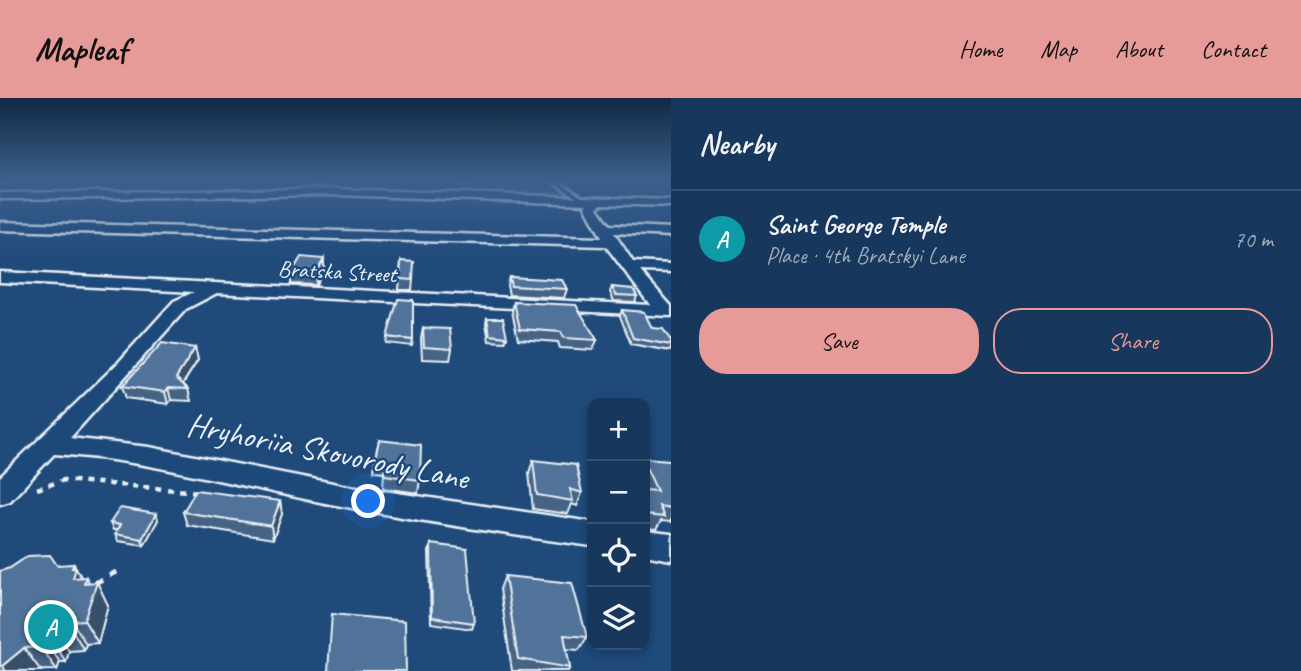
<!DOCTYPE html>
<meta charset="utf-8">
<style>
body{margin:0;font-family:Caveat,sans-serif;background:#244365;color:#f1f3f6}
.controls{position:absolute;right:21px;bottom:21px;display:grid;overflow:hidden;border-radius:14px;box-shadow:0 4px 10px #0003}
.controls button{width:63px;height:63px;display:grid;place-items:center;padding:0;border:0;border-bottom:2px solid #365272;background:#17385c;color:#f1f3f6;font:35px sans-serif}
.you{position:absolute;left:369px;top:404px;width:24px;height:24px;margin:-18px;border:5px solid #fff;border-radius:50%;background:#1a73e8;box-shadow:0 0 0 10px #1a73e833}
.badge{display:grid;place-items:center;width:46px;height:46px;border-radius:50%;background:#e69b98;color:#fff;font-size:23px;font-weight:700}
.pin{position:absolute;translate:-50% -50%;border:4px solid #fff;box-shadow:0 2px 7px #0006}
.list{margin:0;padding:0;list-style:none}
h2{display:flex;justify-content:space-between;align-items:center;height:91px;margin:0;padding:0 28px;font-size:30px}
h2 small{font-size:23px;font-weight:400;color:#9eacbb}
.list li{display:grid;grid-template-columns:46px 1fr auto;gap:21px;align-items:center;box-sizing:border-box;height:98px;padding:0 28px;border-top:2px solid #365272}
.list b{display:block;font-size:26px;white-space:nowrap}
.list p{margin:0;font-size:23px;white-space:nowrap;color:#9eacbb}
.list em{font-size:23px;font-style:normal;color:#9eacbb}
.actions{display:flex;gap:14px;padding:21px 28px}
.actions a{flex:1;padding:16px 0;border:2px solid #e69b98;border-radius:28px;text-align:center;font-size:24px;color:#e69b98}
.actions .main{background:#e69b98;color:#111}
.icon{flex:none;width:38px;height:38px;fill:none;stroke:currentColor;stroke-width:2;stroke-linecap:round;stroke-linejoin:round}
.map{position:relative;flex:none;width:671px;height:573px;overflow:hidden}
header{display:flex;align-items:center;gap:42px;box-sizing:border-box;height:98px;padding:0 35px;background:#e69b98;color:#111}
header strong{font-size:33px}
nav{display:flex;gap:38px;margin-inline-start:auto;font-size:24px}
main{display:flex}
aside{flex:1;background:#17385c}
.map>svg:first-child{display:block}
.green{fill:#3c628c;stroke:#92aac2;stroke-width:2}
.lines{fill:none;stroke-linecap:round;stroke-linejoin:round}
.service-casing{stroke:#e8f1f8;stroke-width:6}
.minor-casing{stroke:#e8f1f8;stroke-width:5}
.secondary-casing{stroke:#e8f1f8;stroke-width:5}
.path-far1{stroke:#e8f1f8;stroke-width:4.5;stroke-dasharray:6 6;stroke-linecap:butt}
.path{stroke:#e8f1f8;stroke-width:5;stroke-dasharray:8 8;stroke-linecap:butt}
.service{fill:#1f4a7a;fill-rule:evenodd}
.minor{fill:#1f4a7a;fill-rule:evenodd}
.secondary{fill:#1f4a7a;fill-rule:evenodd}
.wall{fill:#466384;stroke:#e8f1f8;stroke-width:2}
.shaded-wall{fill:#39506b;stroke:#e8f1f8;stroke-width:2}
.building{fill:#517399;stroke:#e8f1f8;stroke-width:2}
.labels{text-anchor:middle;stroke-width:5;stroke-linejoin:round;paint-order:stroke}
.far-street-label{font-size:23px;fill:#e8f1f8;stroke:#1f4a7a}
.near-street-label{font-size:33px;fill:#e8f1f8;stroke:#1f4a7a}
</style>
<header>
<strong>Mapleaf</strong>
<nav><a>Home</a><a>Map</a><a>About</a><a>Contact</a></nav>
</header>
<main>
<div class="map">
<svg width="671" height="573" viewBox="0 0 671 573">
<rect width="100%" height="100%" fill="#1f4a7a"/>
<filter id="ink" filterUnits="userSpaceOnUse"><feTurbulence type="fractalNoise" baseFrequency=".0143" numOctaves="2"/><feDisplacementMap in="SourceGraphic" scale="14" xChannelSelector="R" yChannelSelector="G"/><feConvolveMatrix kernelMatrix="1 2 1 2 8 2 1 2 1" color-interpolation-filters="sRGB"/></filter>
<g filter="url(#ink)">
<!-- green -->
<path class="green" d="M459 82H551L573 99 473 97Z"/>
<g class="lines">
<defs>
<path id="service" d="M551 82H556L589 104 584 105Z"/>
<g id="minor">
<path d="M338 91 671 102V108L602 106 597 109 610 127 671 130V138L614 135 633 164 671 166V174L640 173 671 208V218L217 195 186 211 70 340 149 349 343 387 592 424V448C496 435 399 420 305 401 221 384 140 361 54 356L10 403 0 406V379L118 265 174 203 194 194 0 184V174L650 207 606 148 0 132V124L602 140 585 108 587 106 338 97 0 101V95Z"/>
<path d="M645 433 671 436V462L645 457Z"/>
</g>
<path id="secondary" d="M0 82H8L0 86Z"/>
</defs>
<!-- service casing -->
<use href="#service" class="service-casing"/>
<!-- minor casing -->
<use href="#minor" class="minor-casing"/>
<!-- secondary casing -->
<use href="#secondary" class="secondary-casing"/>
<!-- path-far1 -->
<path class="path-far1" d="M37 391 64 382 199 394"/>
<!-- path -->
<path class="path" d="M95 485 118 473"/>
<!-- service -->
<use href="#service" class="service"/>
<!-- minor -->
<use href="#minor" class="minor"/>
<!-- secondary -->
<use href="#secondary" class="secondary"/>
</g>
<!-- wall -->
<g class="wall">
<path d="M401 163 413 182 412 192H399Z"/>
<path d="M324 171 316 187 291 186V176Z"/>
<path d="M509 179 545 182 567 191 564 200 509 197 507 187Z"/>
<path d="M612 189 637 198 635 204 614 203 610 194Z"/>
<path d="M514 204 597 242 593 252 560 250 558 244 518 241 512 213Z"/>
<path d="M622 212 652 230 671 243V253L631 246 620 218Z"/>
<path d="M487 220 507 239 505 244 489 243 486 225Z"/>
<path d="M423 230 452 251 450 262 422 261 421 241Z"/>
<path d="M387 239 413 242 412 248 386 245Z"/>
<path d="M195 250 198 262 183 286 188 291 191 303 171 302 168 306 126 300 122 288Z"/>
<path d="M379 342 420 382 418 395 383 390 384 374 374 373 375 360Z"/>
<path d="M645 360 671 365V424L661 423 656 432 645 431Z"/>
<path d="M533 362 582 395 577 408 572 406 568 416 533 411 529 375Z"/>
<path d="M280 403 282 416 273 441 187 427 183 414Z"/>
<path d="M156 416 158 422 144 447 118 443 115 436 117 432H113L110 425Z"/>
<path d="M431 446 474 525 472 531 431 525 429 453Z"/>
<path d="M74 466 81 479 89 484 108 507 98 545 86 546 84 552 69 553 66 564H60L57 572 0 573V473Z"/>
<path d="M505 478 587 539 579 552 566 551 570 570 568 573H512L500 491Z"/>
</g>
<!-- shaded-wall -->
<g class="shaded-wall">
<path d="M324 161V171L316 187 315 177Z"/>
<path d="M195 250 198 262 180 290 176 280Z"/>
<path d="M168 290 171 302 168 306 165 294Z"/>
<path d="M280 403 282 416 273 441 271 428Z"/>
<path d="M156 416 158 422 144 447 142 441Z"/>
<path d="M74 466 76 470 89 494 73 480 72 470Z"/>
<path d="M86 479 93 494 97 484 108 507 98 545 84 522V485Z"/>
<path d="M72 523 86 546 84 552 70 528Z"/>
<path d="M54 529 69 553 66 564 51 541Z"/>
<path d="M44 542 60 564 57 572 41 549Z"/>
<path d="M24 550 41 573H6L2 568Z"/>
</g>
<!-- building -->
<g class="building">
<path d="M301 159 324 161 315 177 291 176Z"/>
<path d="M401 163 414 164 413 182 400 181Z"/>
<path d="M509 179 562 182 567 191 511 188Z"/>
<path d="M612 189 633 191 637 198 616 197Z"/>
<path d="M398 201 413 202V242L387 239Z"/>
<path d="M514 204 576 207 597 242 564 240 561 234 520 231Z"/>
<path d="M622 212 644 214 652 230 663 231 671 243V247L633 240Z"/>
<path d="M487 220H503L507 239 490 237Z"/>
<path d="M423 230 450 231 452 251 424 249Z"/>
<path d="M162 245 195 250 176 280 188 291 168 290 165 294 122 288Z"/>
<path d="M379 342 421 347 420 382 384 377 385 361 375 360Z"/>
<path d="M645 360 669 362 671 365V410L659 408 664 419 645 417V392L657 393 645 367Z"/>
<path d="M533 362 576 367 582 395 570 391 573 403 537 397Z"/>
<path d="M196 392 280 403 271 428 183 414Z"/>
<path d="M120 410 156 416 142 441 115 436 120 427 110 425Z"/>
<path d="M431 446 467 451 474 525 432 519Z"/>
<path d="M50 457 57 467 74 466 72 470H76L73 480 86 479 84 485 97 484 84 522 72 523 70 528 54 529 51 541 44 542 41 549 24 550 2 568H0V473L10 470 28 458Z"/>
<path d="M505 478 572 485 587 539 564 537 570 570 518 561Z"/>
<path d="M332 516 405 523 406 573H328Z"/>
</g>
</g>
<!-- sky -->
<linearGradient id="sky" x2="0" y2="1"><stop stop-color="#112943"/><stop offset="0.51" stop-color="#3c608d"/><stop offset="1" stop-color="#3c608d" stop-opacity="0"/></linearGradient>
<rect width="671" height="162" fill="url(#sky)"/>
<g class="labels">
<!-- far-street labels -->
<g class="far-street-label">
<text transform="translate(337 173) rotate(3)" y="8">Bratska Street</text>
</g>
<!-- near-street labels -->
<g class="near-street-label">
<text transform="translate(328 352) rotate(11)" y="12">Hryhoriia Skovorody Lane</text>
</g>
</g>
</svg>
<div class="controls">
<button>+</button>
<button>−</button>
<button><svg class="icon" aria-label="locate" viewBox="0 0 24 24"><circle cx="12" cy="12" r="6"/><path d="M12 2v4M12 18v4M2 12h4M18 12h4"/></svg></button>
<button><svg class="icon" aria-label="layers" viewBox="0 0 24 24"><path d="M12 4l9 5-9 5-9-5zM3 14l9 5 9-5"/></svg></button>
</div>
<div class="you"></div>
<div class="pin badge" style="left:51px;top:529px;background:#0f9aa8">A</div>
</div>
<aside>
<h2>Nearby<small></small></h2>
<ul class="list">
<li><span class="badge" style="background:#0f9aa8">A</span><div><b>Saint George Temple</b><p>Place · 4th Bratskyi Lane</p></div><em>70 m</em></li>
</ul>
<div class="actions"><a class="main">Save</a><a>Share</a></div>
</aside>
</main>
